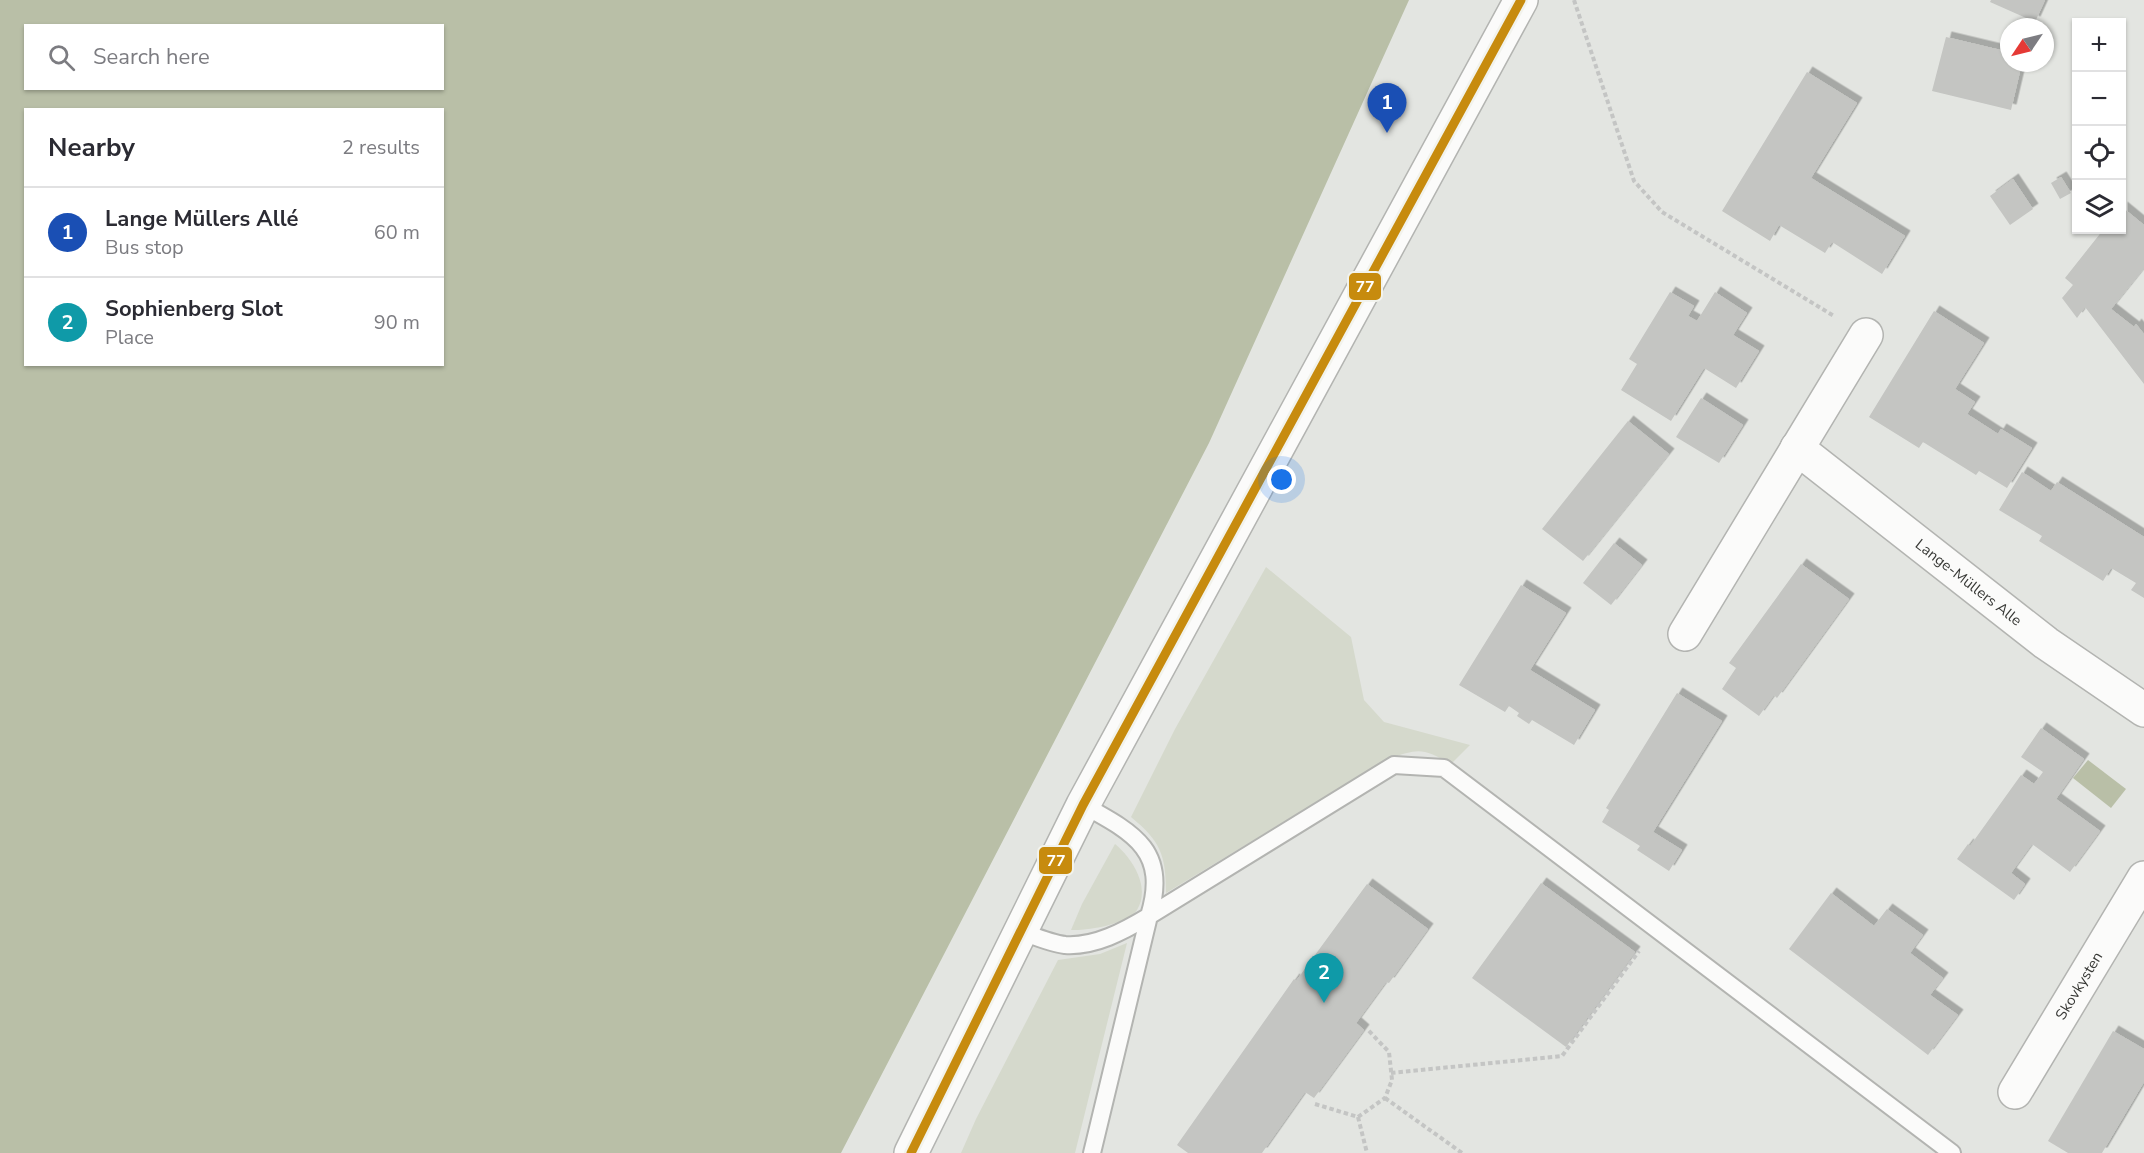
<!DOCTYPE html>
<meta charset="utf-8">
<style>
body{margin:0;font-family:"Nunito Sans",sans-serif;background:#f7f7f7;color:#2b2b33}
.controls{position:absolute;right:18px;top:18px;display:grid;overflow:hidden;border-radius:0px;box-shadow:0 2px 4px #0004}
.controls button{width:54px;height:54px;display:grid;place-items:center;padding:0;border:0;border-bottom:2px solid #e1e1e2;background:#fff;color:#2b2b33;font:30px sans-serif}
.compass{position:absolute;left:2000px;top:18px;width:54px;height:54px;border-radius:50%;background:#fff;box-shadow:0 2px 4px #0004;rotate:235deg}
.you{position:absolute;left:1282px;top:480px;width:21px;height:21px;margin:-15px;border:4px solid #fff;border-radius:50%;background:#1a73e8;box-shadow:0 0 0 9px #1a73e833}
.badge{display:grid;place-items:center;width:39px;height:39px;border-radius:50%;background:#7c3aed;color:#fff;font-size:20px;font-weight:700}
.pin{position:absolute;translate:-50% -50px;filter:drop-shadow(0 2px 3px #0008)}
.pin::after{content:'';position:absolute;top:32px;width:21px;height:18px;background:inherit;clip-path:polygon(0 0,100% 0,50% 100%)}
.list{margin:0;padding:0;list-style:none}
h2{display:flex;justify-content:space-between;align-items:center;height:78px;margin:0;padding:0 24px;font-size:26px}
h2 small{font-size:20px;font-weight:400;color:#7c7c81}
.list li{display:grid;grid-template-columns:39px 1fr auto;gap:18px;align-items:center;box-sizing:border-box;height:90px;padding:0 24px;border-top:2px solid #e1e1e2}
.list b{display:block;font-size:22px;white-space:nowrap}
.list p{margin:0;font-size:20px;white-space:nowrap;color:#7c7c81}
.list em{font-size:20px;font-style:normal;color:#7c7c81}
.icon{flex:none;width:33px;height:33px;fill:none;stroke:currentColor;stroke-width:2;stroke-linecap:round;stroke-linejoin:round}
.map{position:relative;flex:none;width:2144px;height:1153px;overflow:hidden}
.search{position:absolute;background:#fff;box-shadow:0 2px 4px #0004;left:24px;top:24px;width:420px;height:66px;display:flex;align-items:center;gap:15px;box-sizing:border-box;padding:0 21px;border-radius:0px;color:#7c7c81;font-size:22px}
.panel{position:absolute;background:#fff;box-shadow:0 2px 4px #0004;left:24px;top:108px;width:420px;height:258px;border-radius:0px}
.map>svg:first-child{display:block}
.green{fill:#d5d9cc}
.water{fill:#b9bfa7;fill-rule:evenodd}
.building{fill:#c4c5c2;filter:url(#shadow)}
.lines{fill:none;stroke-linecap:round;stroke-linejoin:round}
.lane-casing{stroke:#b3b4b1;stroke-width:20}
.street-casing{stroke:#b3b4b1;stroke-width:36}
.secondary-casing{stroke:#b3b4b1;stroke-width:36}
.path{stroke:#c4c5c4;stroke-width:4;stroke-dasharray:4.5 3;stroke-linecap:butt}
.lane{stroke:#fbfbfa;stroke-width:16}
.street{stroke:#fbfbfa;stroke-width:33}
.secondary{stroke:#fbfbfa;stroke-width:33}
.bus-1-casing{stroke:#f2f3ed;stroke-width:14}
.bus-1{stroke:#c78b0e;stroke-width:9}
.labels{text-anchor:middle;stroke-width:6;stroke-linejoin:round;paint-order:stroke}
.street-label{font-size:15px;fill:#383936;stroke:#f2f3ed}
.line-badge{stroke:#f2f3ed;stroke-width:2}
.badge-label{font-size:16px;text-anchor:middle;font-weight:bold;fill:#fff}
</style>
<div class="map">
<svg width="2144" height="1153" viewBox="0 0 2144 1153">
<defs>
<filter id="shadow"><feDropShadow dx="5.5" dy="-5.5" stdDeviation="0" flood-color="#0004"/></filter>
</defs>
<rect width="100%" height="100%" fill="#e3e5e1"/>
<!-- green -->
<g class="green">
<path d="M1266 567 1351 637 1364 700 1384 722 1470 745 1451 764C1422 748 1420 748 1388 759L1166 893C1166 854 1160 841 1131 817L1175 729Z"/>
<path d="M1115 844C1132 858 1151 887 1137 910 1128 924 1087 931 1071 930L1082 904Z"/>
<path d="M1127 943 1075 1153H961L976 1119 1058 960 1100 954Z"/>
</g>
<!-- water -->
<g class="water">
<path d="M0 0H1409L1209 443 841 1153H0ZM26 26H442V88H26ZM26 110H442V364H26Z"/>
<path d="M2088 760 2126 789 2111 808 2073 778Z"/>
</g>
<!-- building -->
<g class="building">
<path d="M1991 0H2045L2035 22 1990 2Z"/>
<path d="M1946 37 2009 52V63H2022L2011 110 1932 91Z"/>
<path d="M1807 72 1857 103 1811 178 1905 236 1882 274 1832 242 1825 253 1779 225 1770 241 1722 211Z"/>
<path d="M2061 177 2071 193 2060 199 2051 183Z"/>
<path d="M2013 179 2033 209 2010 225 1990 196Z"/>
<path d="M2122 207 2144 225V268L2111 309 2134 327 2136 324 2144 334V384L2085 307 2077 318 2062 298 2073 285 2065 278 2103 230H2122Z"/>
<path d="M1670 292 1694 306 1688 316 1697 321 1715 292 1747 313 1733 335 1759 351 1736 388 1704 368 1671 421 1621 390 1637 364 1629 359Z"/>
<path d="M1934 311 1984 343 1955 389 1975 402 1967 414 1998 434 2001 429 2032 448 2007 488 1979 471 1976 475 1923 442 1919 448 1869 417Z"/>
<path d="M1701 398 1743 425 1719 463 1676 437Z"/>
<path d="M1628 421 1669 454 1583 561 1542 529Z"/>
<path d="M2022 472 2051 491 2057 482 2144 537V598L2131 590 2136 583 2111 568 2103 581 2039 541 2042 536 1999 510Z"/>
<path d="M1614 543 1642 565 1611 605 1583 583Z"/>
<path d="M1801 564 1849 599 1777 698 1774 695 1759 716 1722 689 1736 668 1729 663Z"/>
<path d="M1521 585 1566 613 1530 670 1595 710 1574 745 1532 720 1529 724 1517 716 1519 713 1509 706 1505 712 1459 685Z"/>
<path d="M1677 693 1722 721 1653 832 1682 850 1669 871 1637 850 1640 846 1602 822 1609 810 1606 808Z"/>
<path d="M2041 728 2084 759 2056 799 2100 831 2070 872 2032 844 2011 873 2025 884 2014 900 1957 859 1968 844 1970 846 2021 775 2034 784 2043 772 2021 757Z"/>
<path d="M1541 883 1635 952 1566 1047 1472 978Z"/>
<path d="M1367 884 1428 929 1389 983 1386 982 1356 1023 1364 1030 1314 1098 1305 1092 1262 1153H1188L1177 1145 1294 979 1296 981Z"/>
<path d="M1831 893 1874 926 1887 909 1923 935 1910 953 1943 978 1930 995 1958 1015 1928 1055 1789 949Z"/>
<path d="M2113 1031 2144 1049V1082L2102 1153H2068L2048 1141Z"/>
</g>
<g class="lines">
<defs>
<g id="lane">
<path d="M1020 931C1034 936 1050 943 1065 945 1095 947 1124 931 1149 916 1169 851 1134 833 1083 805"/>
<path d="M1092 1153 1149 916 1394 765 1444 768 1952 1153"/>
</g>
<g id="street">
<path id="s1" d="M1797 448 2046 643 2144 710"/>
<path d="M1685 634 1866 335"/>
<path id="s2" d="M2015 1092 2144 878"/>
</g>
<path id="secondary" d="M911 1153 1083 805 1521 0"/>
</defs>
<!-- lane casing -->
<use href="#lane" class="lane-casing"/>
<!-- street casing -->
<use href="#street" class="street-casing"/>
<!-- secondary casing -->
<use href="#secondary" class="secondary-casing"/>
<!-- path -->
<g class="path">
<path d="M1574 0 1634 181 1662 212 1834 316"/>
<path d="M1391 1073 1562 1056 1639 951"/>
<path d="M1385 1098 1462 1153"/>
<path d="M1315 1104 1358 1117 1385 1098 1392 1080 1389 1052 1368 1030"/>
<path d="M1358 1117 1367 1153"/>
</g>
<!-- lane -->
<use href="#lane" class="lane"/>
<!-- street -->
<use href="#street" class="street"/>
<!-- secondary -->
<use href="#secondary" class="secondary"/>
<defs>
<path id="bus-1" d="M911 1153 1083 805 1521 0"/>
</defs>
<!-- bus-1 casing -->
<use href="#bus-1" class="bus-1-casing"/>
<!-- bus-1 -->
<use href="#bus-1" class="bus-1"/>
</g>
<g class="labels">
<!-- street labels -->
<g class="street-label">
<text dy="5" stroke="none"><textPath href="#s1" startOffset="218">Lange-Müllers Alle</textPath></text>
<text dy="5" stroke="none"><textPath href="#s2" startOffset="124">Skovkysten</textPath></text>
</g>
</g>
<g class="line-badge">
<rect x="1348" y="272" width="34" height="29" rx="6" fill="#c78b0e"/>
<rect x="1038" y="846" width="35" height="29" rx="6" fill="#c78b0e"/>
</g>
<g class="badge-label">
<text x="1365" y="292">77</text>
<text x="1056" y="866">77</text>
</g>
</svg>
<div class="controls">
<button>+</button>
<button>−</button>
<button><svg class="icon" aria-label="locate" viewBox="0 0 24 24"><circle cx="12" cy="12" r="6"/><path d="M12 2v4M12 18v4M2 12h4M18 12h4"/></svg></button>
<button><svg class="icon" aria-label="layers" viewBox="0 0 24 24"><path d="M12 4l9 5-9 5-9-5zM3 14l9 5 9-5"/></svg></button>
</div>
<svg class="compass" viewBox="-18 -18 36 36"><path d="M0-13l5 13h-10z" fill="#e53935"/><path d="M0 13l5-13h-10z" fill="#7c7c81"/></svg>
<div class="you"></div>
<div class="pin badge" style="left:1387px;top:133px;background:#1a4fb4">1</div>
<div class="pin badge" style="left:1324px;top:1003px;background:#0f9aa8">2</div>
<div class="search"><svg class="icon" aria-label="search" viewBox="0 0 24 24"><circle cx="10" cy="10" r="6"/><path d="M15 15l6 6"/></svg>Search here</div>
<section class="panel">
<h2>Nearby<small>2 results</small></h2>
<ul class="list">
<li><span class="badge" style="background:#1a4fb4">1</span><div><b>Lange Müllers Allé</b><p>Bus stop</p></div><em>60 m</em></li>
<li><span class="badge" style="background:#0f9aa8">2</span><div><b>Sophienberg Slot</b><p>Place</p></div><em>90 m</em></li>
</ul>
</section>
</div>
